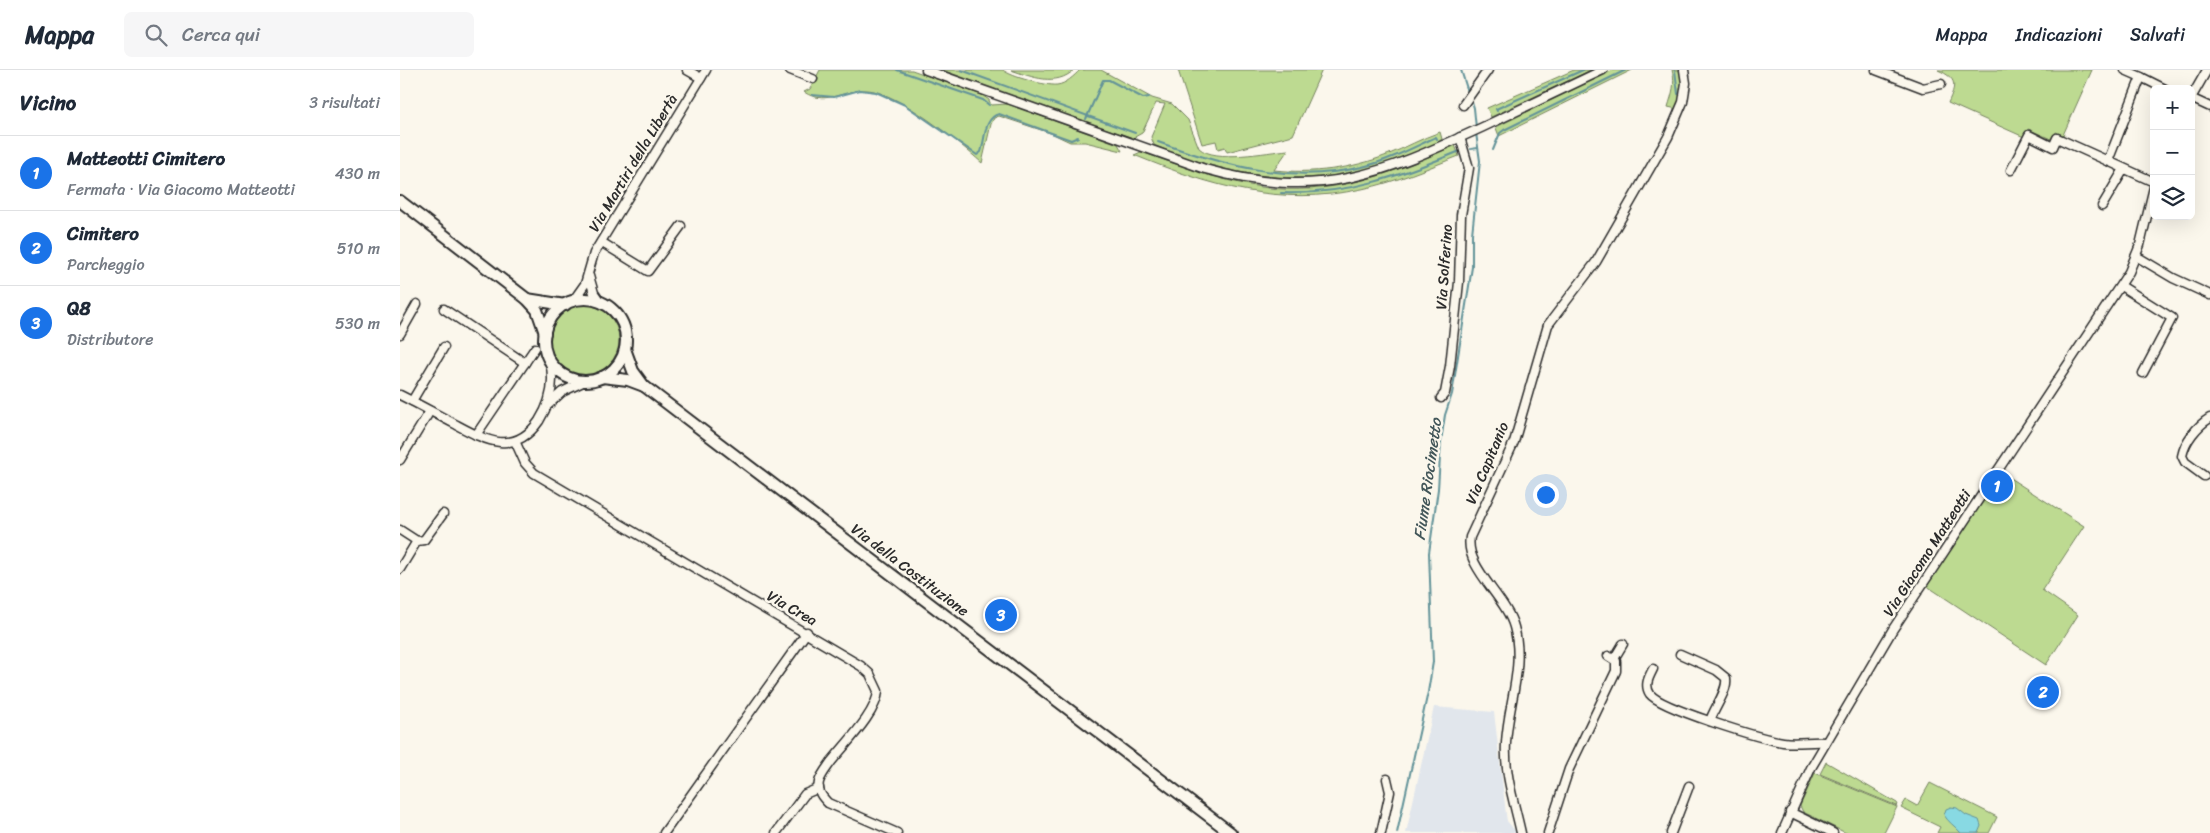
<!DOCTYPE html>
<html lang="it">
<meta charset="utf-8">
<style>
body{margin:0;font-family:Sriracha,sans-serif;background:#f6f6f7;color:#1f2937}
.controls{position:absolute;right:15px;top:15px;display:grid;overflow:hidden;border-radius:8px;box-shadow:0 5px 20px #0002}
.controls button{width:45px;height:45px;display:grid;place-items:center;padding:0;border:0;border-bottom:1px solid #e0e1e3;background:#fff;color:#1f2937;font:25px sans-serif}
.you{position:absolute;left:1145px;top:424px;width:18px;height:18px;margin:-12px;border:4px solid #fff;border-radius:50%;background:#1a73e8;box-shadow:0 0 0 8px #1a73e833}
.badge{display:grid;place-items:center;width:32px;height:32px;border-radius:50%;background:#1a73e8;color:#fff;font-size:16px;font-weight:700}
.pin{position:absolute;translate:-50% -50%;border:2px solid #fff;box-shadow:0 1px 5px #0006}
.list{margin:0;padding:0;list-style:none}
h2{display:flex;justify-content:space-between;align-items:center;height:65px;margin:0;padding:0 20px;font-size:21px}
h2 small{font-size:16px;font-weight:400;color:#747a83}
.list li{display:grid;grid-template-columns:32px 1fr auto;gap:15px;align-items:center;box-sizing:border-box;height:75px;padding:0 20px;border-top:1px solid #e0e1e3}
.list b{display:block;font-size:19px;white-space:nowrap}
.list p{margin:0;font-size:16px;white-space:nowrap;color:#747a83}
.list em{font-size:16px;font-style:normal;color:#747a83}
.icon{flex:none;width:28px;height:28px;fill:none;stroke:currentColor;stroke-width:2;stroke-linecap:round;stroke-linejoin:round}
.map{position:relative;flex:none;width:1810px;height:763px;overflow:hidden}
header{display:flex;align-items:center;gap:30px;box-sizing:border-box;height:70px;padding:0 25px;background:#fff;border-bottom:1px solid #e0e1e3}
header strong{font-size:24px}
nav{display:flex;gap:28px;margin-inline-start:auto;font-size:18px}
.search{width:350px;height:45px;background:#f6f6f7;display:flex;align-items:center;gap:12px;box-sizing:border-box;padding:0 18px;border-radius:8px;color:#747a83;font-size:19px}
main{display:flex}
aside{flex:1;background:#fff}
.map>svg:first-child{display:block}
.built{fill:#e1e6ec}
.green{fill:#bdda91;stroke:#74825e}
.water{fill:#88d9e3;stroke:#639399}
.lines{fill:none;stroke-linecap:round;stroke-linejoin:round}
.stream{stroke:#639399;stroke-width:2}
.minor-casing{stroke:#2b2b2b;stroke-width:11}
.major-casing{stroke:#2b2b2b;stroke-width:14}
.minor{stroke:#fbf7ec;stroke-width:8}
.major{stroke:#fbf7ec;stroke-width:10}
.labels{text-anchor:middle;stroke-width:5;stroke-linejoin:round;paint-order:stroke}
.street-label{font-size:15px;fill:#2b2b2b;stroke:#fbf7ec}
.water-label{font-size:16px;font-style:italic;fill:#425659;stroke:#fbf7ec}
</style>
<header>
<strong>Mappa</strong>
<div class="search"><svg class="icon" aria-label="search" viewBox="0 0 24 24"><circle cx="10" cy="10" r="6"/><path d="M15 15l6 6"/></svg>Cerca qui</div>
<nav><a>Mappa</a><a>Indicazioni</a><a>Salvati</a></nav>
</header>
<main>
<aside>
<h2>Vicino<small>3 risultati</small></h2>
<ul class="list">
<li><span class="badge">1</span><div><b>Matteotti Cimitero</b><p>Fermata · Via Giacomo Matteotti</p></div><em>430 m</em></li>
<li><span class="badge">2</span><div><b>Cimitero</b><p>Parcheggio</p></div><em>510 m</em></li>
<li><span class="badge">3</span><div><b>Q8</b><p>Distributore</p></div><em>530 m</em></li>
</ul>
</aside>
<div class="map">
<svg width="1810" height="763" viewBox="0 0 1810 763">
<rect width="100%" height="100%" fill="#fbf7ec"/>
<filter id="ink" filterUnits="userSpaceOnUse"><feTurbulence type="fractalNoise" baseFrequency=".02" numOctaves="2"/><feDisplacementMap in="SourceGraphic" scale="10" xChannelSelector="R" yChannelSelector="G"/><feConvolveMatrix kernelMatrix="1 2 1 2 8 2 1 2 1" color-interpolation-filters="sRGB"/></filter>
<g filter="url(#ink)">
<!-- built -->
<path class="built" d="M1034 637 1094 642 1106 744 1107 751 1117 763H1006Z"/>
<!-- green -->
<g class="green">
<path d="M420 0H512L582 25 589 30 591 35 608 34 718 74 722 81 685 72H670L653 64 599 46 594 48 591 54 582 93C555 69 509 31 474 21 450 15 428 38 404 22L410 19Z"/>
<path d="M542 0H603C611 7 646 16 657 15 666 14 674 6 680 0H701L752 28 772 34 788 50 799 78C815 93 867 82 888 80L874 100C913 104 951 99 987 85 1005 78 1022 68 1040 62L1042 69C1034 77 1016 81 1005 86 923 122 834 110 754 75L751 67 765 34 756 33 742 63 733 68Z"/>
<path d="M611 0H674C656 17 632 7 611 0Z"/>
<path d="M778 0H922L893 65 827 82 825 77 818 79 816 71 802 74Z"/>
<path d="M1174 0H1191L1091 47 1087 38Z"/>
<path d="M1213 0H1232L1099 66 1096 58 1098 56Z"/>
<path d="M1272 0H1280C1283 14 1281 26 1277 39L1268 37C1272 24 1276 13 1272 0Z"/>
<path d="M1538 0H1692L1663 65 1656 62 1653 70 1628 59 1624 67 1548 33C1556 15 1558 9 1538 0Z"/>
<path d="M1055 75 1059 86C1028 98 996 112 962 119 879 137 810 116 734 85L741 82C780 95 819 111 861 117 930 127 994 104 1055 75Z"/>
<circle cx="184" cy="270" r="35"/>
<path d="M1602 403 1684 456 1642 520 1678 545 1646 595 1527 516 1544 485Z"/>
<path d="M1426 692 1497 733 1498 735 1497 736 1420 704Z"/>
<path d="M1415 703 1497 737 1484 763H1446L1403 742 1400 736Z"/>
<path d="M1530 713 1597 747 1589 763H1537L1540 757 1501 738 1506 730 1517 736Z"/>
</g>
<!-- water -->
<path class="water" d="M1551 737 1557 738 1566 745 1579 750 1581 756 1578 763H1561C1555 756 1548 752 1544 745L1546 739Z"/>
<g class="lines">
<!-- stream -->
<g class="stream">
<path d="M497 0 583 30 589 35"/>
<path d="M561 0 735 63"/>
<path d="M1061 0 1068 22"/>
<path d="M1275 0 1278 24"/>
<path d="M412 25 434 27 460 20 476 22 505 35 577 85 581 82C585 70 584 47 599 44L671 70 678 67"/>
<path d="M1071 28 1074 38 1076 58"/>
<path d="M1097 41 1096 39 1183 0"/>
<path d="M686 49 703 10H709L743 28 749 27"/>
<path d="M758 72C825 96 891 114 962 97 988 91 1012 78 1036 67L1037 69"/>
<path d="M1071 79 1078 78"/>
<path d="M1093 80 1100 63 1104 60 1226 0"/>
<path d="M881 123C948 125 1000 106 1060 81"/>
<path d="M997 763 1028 622 1033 592 1029 483 1038 419 1041 371 1045 345 1052 324 1072 197V164L1080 91 1076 63"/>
</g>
<defs>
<g id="minor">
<path d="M287 0 301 8"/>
<path d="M390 0 413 9"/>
<path d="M526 0 805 99C920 131 979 105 1083 57 1123 38 1163 19 1203 0"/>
<path d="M1476 0 1523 18 1541 14"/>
<path d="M1725 0 1741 7"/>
<path d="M1791 28 1807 0"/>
<path d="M1791 30H1795L1810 37"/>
<path d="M1063 35 1088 0"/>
<path d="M1611 100 1629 65 1653 77 1657 68 1708 91"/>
<path d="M1754 112 1708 91 1741 7 1765 19"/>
<path d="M1702 136 1724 99"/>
<path d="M201 172 248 201 281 156"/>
<path d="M1736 186 1773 208 1810 225"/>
<path d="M189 206 194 223 201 233"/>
<path d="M1721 216 1772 248 1743 303"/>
<path d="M173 231 185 214 194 183 306 0"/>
<path d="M44 239 125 293"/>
<path d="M0 264 17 234"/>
<path d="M0 325C18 334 36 344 55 354 85 370 114 387 139 351 151 332 155 313 150 292"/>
<path d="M1041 328 1045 323 1050 296 1059 212 1061 145 1069 98 1060 67"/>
<path d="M12 331 44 277"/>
<path d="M148 335 162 322 185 311"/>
<path d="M76 365 135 278"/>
<path d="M115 371 125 393 134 403 461 596 470 604 478 621C477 643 445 674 431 692 427 698 421 705 419 712 417 721 422 727 428 733L497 763"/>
<path d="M0 390 30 341"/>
<path d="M1804 406 1785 392 1782 386C1785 371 1797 356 1810 348"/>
<path d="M0 460 17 471"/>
<path d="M0 499 17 471 24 470 43 444"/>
<path d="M1280 584 1316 600 1326 608C1328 621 1314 638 1310 651"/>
<path d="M1214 589 1223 574"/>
<path d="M1253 599C1249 607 1244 615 1250 624 1260 638 1362 669 1383 672 1397 674 1411 671 1425 672"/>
<path d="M1390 742 1433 763"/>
<path d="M264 763 407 562"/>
<path d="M376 763 405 724 419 718"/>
<path d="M981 763 990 722 987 709"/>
<path d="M1121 763C1115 735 1104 703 1106 673 1108 634 1125 596 1114 557 1106 527 1064 497 1070 467L1114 372 1148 255 1196 192 1268 67 1283 32 1286 13 1284 0"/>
<path d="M1148 763 1169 699 1216 601V591L1208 586"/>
<path d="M1271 763 1289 716"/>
<path d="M1382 763 1411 698 1493 559 1729 202 1740 175 1754 117"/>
</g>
<g id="major">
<path d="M0 131 127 229 137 240 145 263"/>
<path d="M127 229 165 235"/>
<circle cx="185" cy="270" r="41"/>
<path d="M225 279 233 301 244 316 831 763"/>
<path d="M202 307 228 310 244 316"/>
</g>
</defs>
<!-- minor casing -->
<use href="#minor" class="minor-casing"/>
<!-- major casing -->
<use href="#major" class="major-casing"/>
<!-- minor -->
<use href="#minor" class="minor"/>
<!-- major -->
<use href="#major" class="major"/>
</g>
</g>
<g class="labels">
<!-- street labels -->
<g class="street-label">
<text transform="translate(233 93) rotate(-59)" y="5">Via Martiri della Libertà</text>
<text transform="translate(1044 197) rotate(-86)" y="5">Via Solferino</text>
<text transform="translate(1087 393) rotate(-67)" y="5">Via Capitanio</text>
<text transform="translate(1527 483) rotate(-57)" y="5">Via Giacomo Matteotti</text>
<text transform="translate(510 500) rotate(37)" y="5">Via della Costituzione</text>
<text transform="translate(392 538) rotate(30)" y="5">Via Crea</text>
</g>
<!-- water labels -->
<g class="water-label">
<text transform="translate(1027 409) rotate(-82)" y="6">Fiume Riocimetto</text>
</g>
</g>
</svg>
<div class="controls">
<button>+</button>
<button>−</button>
<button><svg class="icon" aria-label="layers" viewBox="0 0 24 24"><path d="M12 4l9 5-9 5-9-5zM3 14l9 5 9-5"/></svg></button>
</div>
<div class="you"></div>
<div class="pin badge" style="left:1597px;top:416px">1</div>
<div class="pin badge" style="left:1643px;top:622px">2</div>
<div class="pin badge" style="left:601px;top:545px">3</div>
</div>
</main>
